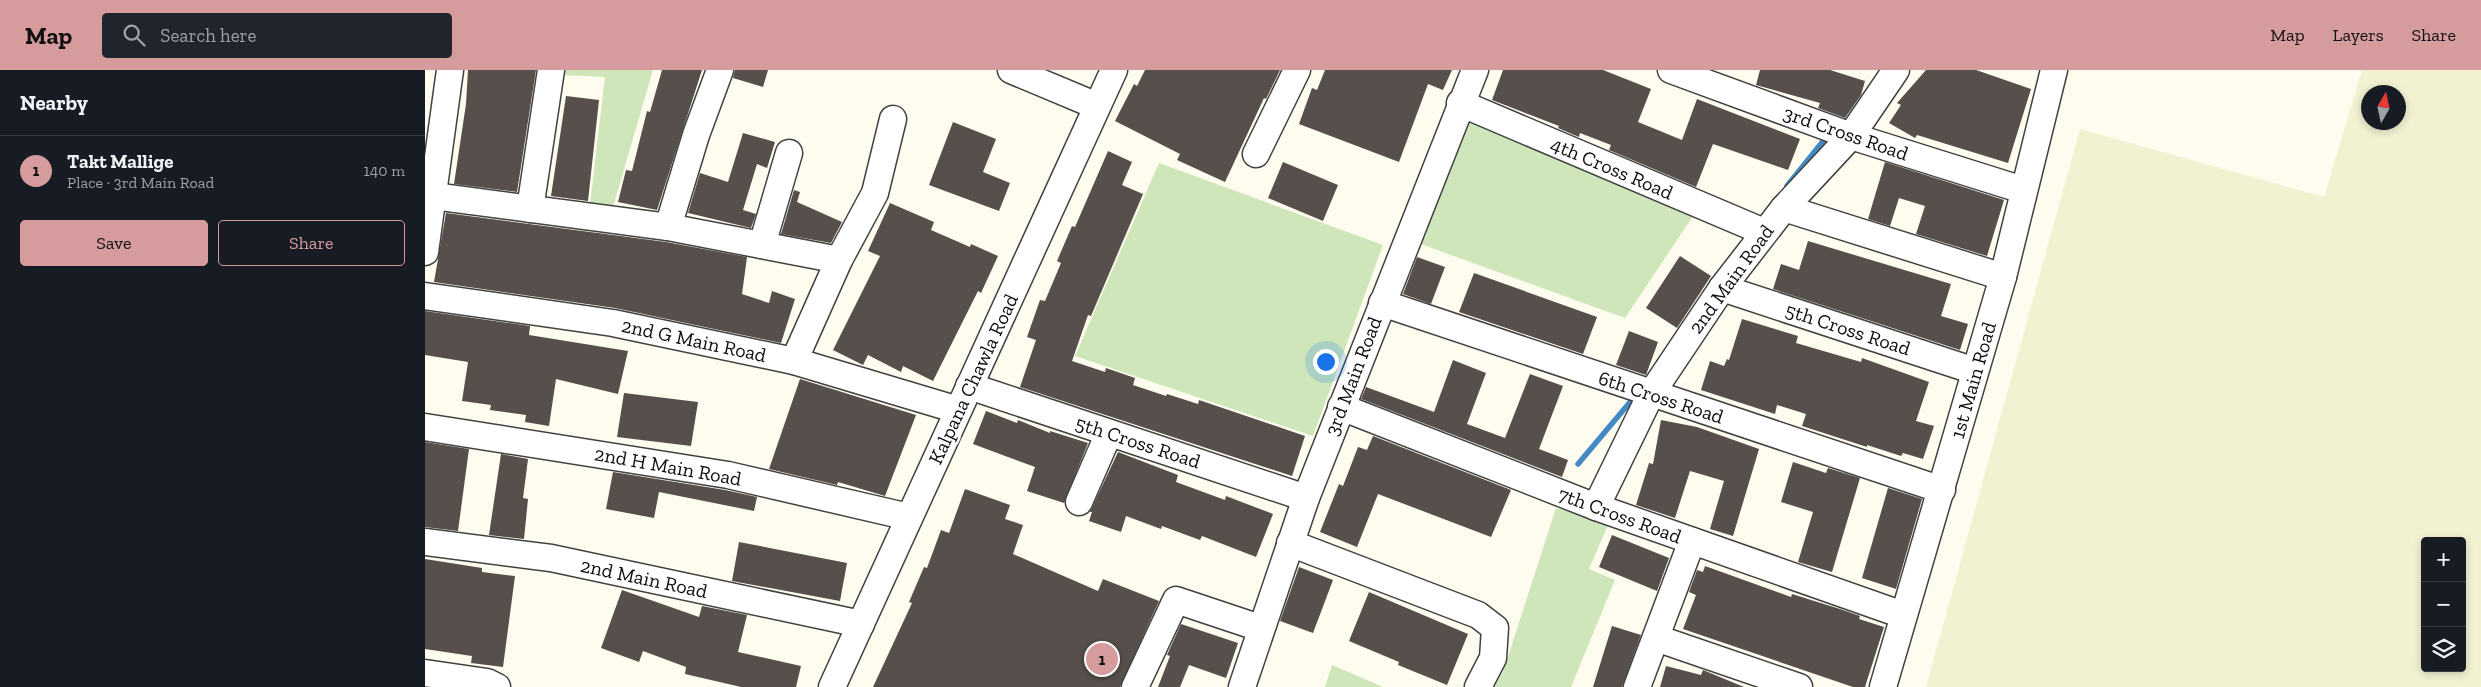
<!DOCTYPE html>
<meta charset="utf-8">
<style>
body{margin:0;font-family:"Zilla Slab",serif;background:#20242c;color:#f1f3f6}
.controls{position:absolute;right:15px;bottom:15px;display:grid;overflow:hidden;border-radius:5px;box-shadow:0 2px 8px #0003}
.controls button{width:45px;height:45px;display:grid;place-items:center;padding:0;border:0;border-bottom:1px solid #363941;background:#171b24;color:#f1f3f6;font:25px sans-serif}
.compass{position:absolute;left:1936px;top:15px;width:45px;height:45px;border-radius:50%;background:#171b24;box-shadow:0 2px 8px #0003;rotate:9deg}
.you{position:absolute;left:900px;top:291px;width:18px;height:18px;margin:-12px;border:4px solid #fff;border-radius:50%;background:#1a73e8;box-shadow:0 0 0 8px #1a73e833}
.badge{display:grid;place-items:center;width:32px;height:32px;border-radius:50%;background:#d69b9c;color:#111;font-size:16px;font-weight:700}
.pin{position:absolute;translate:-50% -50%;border:2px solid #fff;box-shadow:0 1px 5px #0006}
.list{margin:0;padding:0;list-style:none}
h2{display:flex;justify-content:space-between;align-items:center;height:65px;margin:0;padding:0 20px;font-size:21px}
h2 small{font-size:16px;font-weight:400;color:#9ea1a6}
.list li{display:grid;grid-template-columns:32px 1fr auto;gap:15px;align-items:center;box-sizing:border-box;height:70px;padding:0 20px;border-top:1px solid #363941}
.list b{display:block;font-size:19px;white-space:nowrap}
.list p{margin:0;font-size:16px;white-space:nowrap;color:#9ea1a6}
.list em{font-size:16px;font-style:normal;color:#9ea1a6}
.actions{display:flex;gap:10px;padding:15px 20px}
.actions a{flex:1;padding:11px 0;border:1px solid #d69b9c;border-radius:5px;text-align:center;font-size:18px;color:#d69b9c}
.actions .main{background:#d69b9c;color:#111}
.icon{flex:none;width:28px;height:28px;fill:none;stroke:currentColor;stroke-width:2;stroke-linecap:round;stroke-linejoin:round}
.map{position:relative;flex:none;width:2056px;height:617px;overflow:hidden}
header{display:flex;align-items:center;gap:30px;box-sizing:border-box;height:70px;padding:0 25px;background:#d69b9c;color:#111}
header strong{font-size:24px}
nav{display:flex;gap:28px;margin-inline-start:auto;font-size:18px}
.search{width:350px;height:45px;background:#20242c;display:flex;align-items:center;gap:12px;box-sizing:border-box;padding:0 18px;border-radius:5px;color:#9ea1a6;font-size:19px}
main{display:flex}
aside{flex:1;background:#171b24}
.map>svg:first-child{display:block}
.farmland{fill:#f2f1d1;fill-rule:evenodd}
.green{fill:#cfe6bb}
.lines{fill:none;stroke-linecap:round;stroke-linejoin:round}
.stream{stroke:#438ac4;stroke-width:5.5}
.building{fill:#564f4b}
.minor-casing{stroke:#414141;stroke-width:29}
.minor{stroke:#fff;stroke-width:26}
.labels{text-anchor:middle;stroke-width:5;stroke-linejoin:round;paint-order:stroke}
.street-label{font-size:20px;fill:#0e0e0e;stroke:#fff}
</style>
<header>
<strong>Map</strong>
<div class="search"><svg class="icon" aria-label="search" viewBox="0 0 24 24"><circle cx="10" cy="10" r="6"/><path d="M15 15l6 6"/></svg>Search here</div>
<nav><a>Map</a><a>Layers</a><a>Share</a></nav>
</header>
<main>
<aside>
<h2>Nearby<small></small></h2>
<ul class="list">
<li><span class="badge">1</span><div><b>Takt Mallige</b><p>Place · 3rd Main Road</p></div><em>140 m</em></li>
</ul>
<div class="actions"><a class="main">Save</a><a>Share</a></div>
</aside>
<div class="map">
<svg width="2056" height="617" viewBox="0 0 2056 617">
<rect width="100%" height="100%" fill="#fefcef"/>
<!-- farmland -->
<path class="farmland" d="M1937 0H2056V617H1501L1655 59 1899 127ZM1944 22H1974V52H1944ZM2000 471H2037V598H2000Z"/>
<!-- green -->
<g class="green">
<path d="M137 0H228L188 137 165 134 180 7 136 5Z"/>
<path d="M1042 45 1272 140 1200 248 990 172Z"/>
<path d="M734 93 958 175 888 366 650 286Z"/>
<path d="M1131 438 1184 453 1164 499 1190 510 1146 617H1069L1078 602Z"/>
<path d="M907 595 958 617H900Z"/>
</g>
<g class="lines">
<!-- stream -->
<g class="stream">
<path d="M1362 116 1403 65"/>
<path d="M1153 394 1206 331"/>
</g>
</g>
<!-- building -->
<g class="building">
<path d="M43 0H111L92 122 29 114 41 34Z"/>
<path d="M237 0H277L232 140 193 132 201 100 207 101 222 41 225 42Z"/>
<path d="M310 0H343L338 17 308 8Z"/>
<path d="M720 0H855L841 29 839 28 800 112 752 90 755 84 690 51 709 14 712 16Z"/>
<path d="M900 0H1027L1018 20 1003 14 974 92 874 54 887 18 892 20Z"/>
<path d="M1078 0H1178L1226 19 1213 52 1257 70 1272 29 1375 69 1363 100 1288 74 1271 117 1184 80 1186 75 1155 63 1154 67 1133 58 1134 56 1067 30Z"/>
<path d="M1335 0H1405L1440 11 1436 25 1420 48 1393 38 1395 33 1331 15Z"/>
<path d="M1501 0H1551L1606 19 1583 93 1492 65 1490 68 1464 53 1476 35 1472 33Z"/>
<path d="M141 26 174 30 163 131 126 126Z"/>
<path d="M528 52 571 69 558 102 585 113 574 141 504 115Z"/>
<path d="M318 63 350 72 342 98 332 94 318 140 331 144 326 158 263 143 275 103 303 112Z"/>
<path d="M683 81 707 92 697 115 718 124 666 246 663 245 647 291 680 302 681 298 710 308 708 315 741 326 742 324 773 334 774 330 880 366 867 406 595 317 611 270 602 267 615 230 620 231 636 193 632 191 647 156 650 157Z"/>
<path d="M858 92 913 115 898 151 843 128Z"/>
<path d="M1460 92 1579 130 1562 186 1491 164 1500 136 1474 128 1465 156 1443 149Z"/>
<path d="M369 120 375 122 372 132 417 152 406 173 356 164Z"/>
<path d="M465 133 509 152 506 160 545 177 546 174 573 186 556 223 553 221 508 311 478 296 476 302 443 285 438 295 408 280 455 186 443 181Z"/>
<path d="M21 143 241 172 322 187 317 224 344 233 347 221 370 229 356 273 190 238 9 212Z"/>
<path d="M1383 171 1526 214 1516 246 1543 254 1535 280 1348 219 1356 194 1374 200Z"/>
<path d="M1255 186 1286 206 1252 258 1221 238Z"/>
<path d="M992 187 1020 197 1006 234 978 224Z"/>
<path d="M1049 203 1172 247 1158 284 1034 242Z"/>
<path d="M0 241 105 256 104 265 203 281 193 324 131 309 124 356 100 352 101 345 65 340 66 335 37 331 43 292 0 285Z"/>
<path d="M1317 249 1373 266 1371 273 1436 292 1437 288 1504 312 1491 351 1509 356 1498 389 1478 383 1476 386 1442 375V377L1377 356 1381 344 1352 335 1350 344 1276 320 1285 291 1299 296 1302 289 1304 290Z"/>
<path d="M1204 261 1233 272 1221 305 1191 295Z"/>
<path d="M1028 290 1061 303 1042 354 1080 368 1105 304 1138 316 1114 379 1143 390 1137 407 936 329 941 317 1009 342Z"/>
<path d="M375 309 491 345 460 426 413 412 412 415 344 399Z"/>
<path d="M199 323 273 332 266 376 192 367Z"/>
<path d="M561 341 592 353 593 350 625 363V361L663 373 639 433 602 421 610 397 548 374Z"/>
<path d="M1236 350 1272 357 1334 379 1308 466 1285 459 1299 411 1265 401 1250 448 1211 435 1224 393 1228 394Z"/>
<path d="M948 366 1086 420 1066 467 953 424 932 477 895 462 914 414 918 416 933 377 942 380Z"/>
<path d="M0 372 44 379 33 461 0 457Z"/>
<path d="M693 382 753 405 751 412 800 430 801 426 848 444 831 487 777 466 775 470 737 456 736 459 701 446 696 462 664 451 667 442H665Z"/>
<path d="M76 384 103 389 98 428 103 429 99 469 64 465Z"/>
<path d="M1368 392 1401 403 1403 398 1435 408 1407 502 1373 492 1388 442 1356 432Z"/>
<path d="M188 402 300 420 332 427 329 441 234 422 229 448 181 439Z"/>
<path d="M1463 418 1497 429 1471 519 1437 508Z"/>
<path d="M540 419 585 435 580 449 598 455 588 484 673 521 678 509 734 531 695 617H448L487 533 484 532 499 497 502 498 516 460 524 463Z"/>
<path d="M1187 465 1244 488 1232 521 1174 497Z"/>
<path d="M314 472 422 493 415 531 307 511Z"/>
<path d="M0 489 57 498V502L90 506 78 597 46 593 47 586 0 579Z"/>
<path d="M1280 496 1366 527 1367 524 1415 539 1435 546 1434 549 1459 557 1440 617H1428L1258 559 1271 525 1264 522 1272 500 1278 502Z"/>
<path d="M874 497 908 510 888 563 855 551Z"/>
<path d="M197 520 274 547 277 536 322 545 313 582 376 596 371 617H316L260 604 261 597 218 581 214 592 176 578Z"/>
<path d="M944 522 1043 564 1022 615 973 595 974 592 924 571Z"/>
<path d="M756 554 813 573 801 608 764 595 755 617H733L745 586 742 585Z"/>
<path d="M1187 556 1216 565 1197 617H1168Z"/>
<path d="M1241 596 1276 605 1278 600 1319 617H1235Z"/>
</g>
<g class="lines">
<defs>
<g id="minor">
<path d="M586 0 672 36"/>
<path d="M1246 0 1426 66 1598 120"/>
<path d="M1035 33 1339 162"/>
<path d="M831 84 872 0"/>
<path d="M8 126 243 157 414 190"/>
<path d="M1359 138 1578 207"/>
<path d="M105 139 126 0"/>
<path d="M243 157 271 65 295 0"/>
<path d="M337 175 364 83"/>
<path d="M0 182 25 0"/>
<path d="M1297 218 1550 301"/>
<path d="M0 226 188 253 369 291 533 340"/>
<path d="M957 233 1517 420"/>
<path d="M369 291 414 190 450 123 468 49"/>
<path d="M544 316 881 428"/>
<path d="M916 337 1171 437 1478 545"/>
<path d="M0 357 303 405 484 447"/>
<path d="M654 432 684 363"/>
<path d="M1171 437 1226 324 1297 218 1359 138 1426 66 1471 0"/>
<path d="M0 472 126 488 436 554"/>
<path d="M865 473 1053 545 1070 558 1068 588 1053 617"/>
<path d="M1231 568 1374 617"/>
<path d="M0 603 62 612 72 617"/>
<path d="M407 617 689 0"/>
<path d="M710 617 751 530 835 558"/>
<path d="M817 617 881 428 1050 0"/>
<path d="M1212 617 1267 471"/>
<path d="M1458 617 1578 207 1629 0"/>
</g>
</defs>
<!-- minor casing -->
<use href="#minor" class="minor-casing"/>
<!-- minor -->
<use href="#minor" class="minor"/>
</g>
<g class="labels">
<!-- street labels -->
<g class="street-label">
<text transform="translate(1421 63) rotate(19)" y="7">3rd Cross Road</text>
<text transform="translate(1187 98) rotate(23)" y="7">4th Cross Road</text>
<text transform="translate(1306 209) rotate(-54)" y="7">2nd Main Road</text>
<text transform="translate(1423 259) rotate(18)" y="7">5th Cross Road</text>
<text transform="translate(269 270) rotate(12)" y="7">2nd G Main Road</text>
<text transform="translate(928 306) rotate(-69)" y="7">3rd Main Road</text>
<text transform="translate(548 309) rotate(-65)" y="7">Kalpana Chawla Road</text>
<text transform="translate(1548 310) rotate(-74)" y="7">1st Main Road</text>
<text transform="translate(1236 327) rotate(18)" y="7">6th Cross Road</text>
<text transform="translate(713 372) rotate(18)" y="7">5th Cross Road</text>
<text transform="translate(243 396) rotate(10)" y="7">2nd H Main Road</text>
<text transform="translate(1195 445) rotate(20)" y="7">7th Cross Road</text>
<text transform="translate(219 508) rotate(12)" y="7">2nd Main Road</text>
</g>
</g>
</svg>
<div class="controls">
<button>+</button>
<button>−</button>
<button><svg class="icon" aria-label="layers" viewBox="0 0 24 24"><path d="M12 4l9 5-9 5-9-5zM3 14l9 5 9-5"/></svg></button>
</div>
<svg class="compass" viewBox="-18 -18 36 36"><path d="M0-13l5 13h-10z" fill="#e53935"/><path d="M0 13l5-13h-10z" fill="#9ea1a6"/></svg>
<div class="you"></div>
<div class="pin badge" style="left:677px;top:589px">1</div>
</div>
</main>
